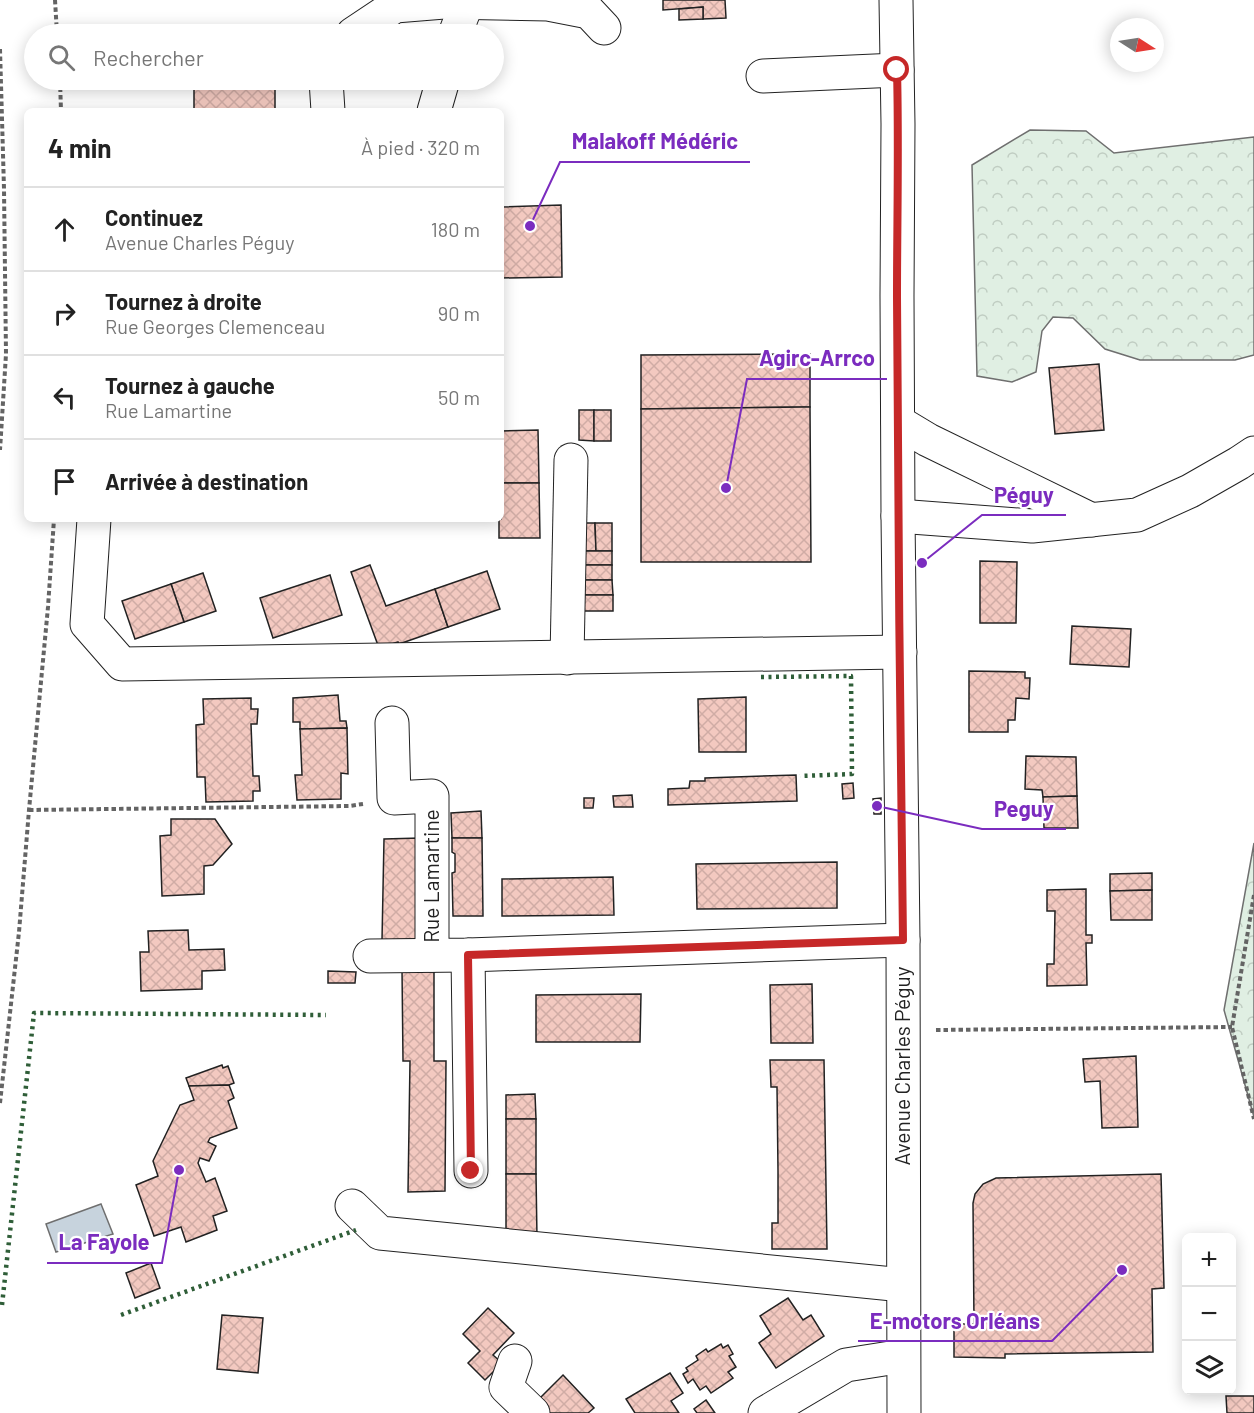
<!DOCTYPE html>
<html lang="fr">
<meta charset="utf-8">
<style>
body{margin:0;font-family:Barlow,sans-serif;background:#f6f6f6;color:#222}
.controls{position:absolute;right:18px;bottom:18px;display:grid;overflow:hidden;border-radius:9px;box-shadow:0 3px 15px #0003}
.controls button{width:54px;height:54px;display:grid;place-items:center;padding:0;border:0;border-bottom:2px solid #e0e0e0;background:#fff;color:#222;font:30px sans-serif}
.compass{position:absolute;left:1110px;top:18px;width:54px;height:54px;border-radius:50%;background:#fff;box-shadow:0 3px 15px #0003;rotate:102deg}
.stop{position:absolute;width:18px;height:18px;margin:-14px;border:4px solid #c62828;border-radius:50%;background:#fff}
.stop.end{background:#c62828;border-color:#fff;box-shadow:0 2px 6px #0008}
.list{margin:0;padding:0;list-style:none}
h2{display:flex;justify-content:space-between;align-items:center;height:78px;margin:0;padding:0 24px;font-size:26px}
h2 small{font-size:20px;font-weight:400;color:#767676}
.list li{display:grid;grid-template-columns:39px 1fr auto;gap:18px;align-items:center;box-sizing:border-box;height:84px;padding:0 24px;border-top:2px solid #e0e0e0}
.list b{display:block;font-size:22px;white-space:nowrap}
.list p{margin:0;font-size:20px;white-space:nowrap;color:#767676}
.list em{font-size:20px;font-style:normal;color:#767676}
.icon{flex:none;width:33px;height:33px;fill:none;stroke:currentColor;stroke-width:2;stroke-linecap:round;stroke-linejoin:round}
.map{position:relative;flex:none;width:1254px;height:1413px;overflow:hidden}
.search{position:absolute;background:#fff;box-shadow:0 3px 15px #0003;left:24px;top:24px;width:480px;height:66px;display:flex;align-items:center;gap:15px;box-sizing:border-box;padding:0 21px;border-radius:33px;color:#767676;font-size:22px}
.panel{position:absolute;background:#fff;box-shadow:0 3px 15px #0003;left:24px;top:108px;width:480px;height:414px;border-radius:9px}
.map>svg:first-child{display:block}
.forest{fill:url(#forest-crowns);stroke:#6f6f6f;stroke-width:1.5}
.water{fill:#c7d3dd;stroke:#6f6f6f;stroke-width:1.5}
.building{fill:url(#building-cross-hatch);stroke:#222;stroke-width:1.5}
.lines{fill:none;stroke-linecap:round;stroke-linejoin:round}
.minor-casing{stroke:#222;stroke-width:35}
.major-casing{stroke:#222;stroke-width:35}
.path{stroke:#646464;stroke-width:4;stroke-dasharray:4.5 3;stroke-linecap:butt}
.minor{stroke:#fff;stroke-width:33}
.major{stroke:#fff;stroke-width:33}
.hedge{stroke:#2f5e38;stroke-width:4.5;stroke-dasharray:3 4.5;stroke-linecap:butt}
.route{stroke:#c62828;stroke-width:8}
.labels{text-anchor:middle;stroke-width:4.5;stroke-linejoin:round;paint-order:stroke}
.street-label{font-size:21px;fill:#222;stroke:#fff}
.leader{fill:none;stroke:#7b2cbf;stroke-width:2}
.callout-dot{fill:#7b2cbf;stroke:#fff;stroke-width:2}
.callout-label{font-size:22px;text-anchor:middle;font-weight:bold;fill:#7b2cbf;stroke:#fff;stroke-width:4.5;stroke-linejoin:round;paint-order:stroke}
</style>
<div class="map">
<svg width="1254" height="1413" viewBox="0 0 1254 1413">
<defs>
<pattern id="forest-crowns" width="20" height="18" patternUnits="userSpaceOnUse" patternTransform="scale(1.5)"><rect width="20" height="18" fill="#e0efe3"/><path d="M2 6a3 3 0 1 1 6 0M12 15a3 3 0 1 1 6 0" fill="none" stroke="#c0cdc2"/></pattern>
<pattern id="building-cross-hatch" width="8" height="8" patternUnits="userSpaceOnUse" patternTransform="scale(1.5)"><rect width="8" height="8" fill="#f3c9c0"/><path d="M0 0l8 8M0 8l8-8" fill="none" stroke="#d0aca5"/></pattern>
</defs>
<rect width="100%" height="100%" fill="#fff"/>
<!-- forest -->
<g class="forest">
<path d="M1030 130 1086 131 1114 153 1254 137V355L1235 360H1140L1105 349 1073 318 1053 317 1042 331 1036 372 1012 382 977 376 972 165Z"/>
<path d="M1254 843V1117L1224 1010Z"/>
</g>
<!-- water -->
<path class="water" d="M101 1204 113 1234 56 1252 46 1224Z"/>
<!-- building -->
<g class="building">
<path d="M663 0H725L726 18 703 19V7L663 10Z"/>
<path d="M703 7V19L679 20V9Z"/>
<rect x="194" y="80" width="81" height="31"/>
<path d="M561 205 562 277 501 278V207Z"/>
<path d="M810 354V407L641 409V355Z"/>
<path d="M1099 364 1104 430 1055 434 1049 368Z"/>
<path d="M804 407H810L811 562H641V409Z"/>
<path d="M579 410H594V441L579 440Z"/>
<rect x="594" y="410" width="17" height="31"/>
<path d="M538 430 539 483H501V431Z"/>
<path d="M501 483H539L540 538H499V519H501Z"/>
<path d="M582 523H595L596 551H582Z"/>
<path d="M595 523H612V551H596Z"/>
<rect x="582" y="551" width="30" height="14"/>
<path d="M980 561 1017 562 1016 623H980Z"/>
<path d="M370 565 386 606 435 589 448 627 399 644 398 642 379 648 351 572Z"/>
<rect x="582" y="565" width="30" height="15"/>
<path d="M487 571 500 609 448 627 435 589Z"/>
<path d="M203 573 216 611 184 622 171 584Z"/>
<path d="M330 575 342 615 273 638 260 598Z"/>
<path d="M582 580H612L613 595H582Z"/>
<path d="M171 584 184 622 135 639 122 601Z"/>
<rect x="582" y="595" width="31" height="16"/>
<path d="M1072 626 1131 629 1129 667 1070 664Z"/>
<path d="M969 671 1025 672V678H1030L1029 699 1016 698 1015 720H1008V732H969Z"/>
<path d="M338 695 340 721H346L347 728 300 729V722H293V698Z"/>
<path d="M746 697V752H699L698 699Z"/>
<path d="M251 698V709H258L257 724H251L253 776H259L260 791H253V801L206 802 205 777H197L196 725 204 724 203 699Z"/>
<path d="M347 728 348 774 341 773V799L297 800 295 775H302L300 729Z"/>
<path d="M1026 756 1076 757 1077 796 1043 797 1042 790 1025 789Z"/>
<path d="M796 775 797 801 668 805V789L689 788 690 781H705V778Z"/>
<path d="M853 783 854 798 843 799 842 784Z"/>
<path d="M632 795 633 807H614L613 796Z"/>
<path d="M1077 796 1078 828H1044L1043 797Z"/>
<path d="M584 798H594L593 808H584Z"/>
<path d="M881 798V814H874L873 799Z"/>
<path d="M481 811 482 838H452L451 813Z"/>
<path d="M171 819H215L232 844 213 865 204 866V894L162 896 160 836 171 835Z"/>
<path d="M420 838 418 939 382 940 384 839Z"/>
<path d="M452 838H482L483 916H453L452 873 455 872V854L452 852Z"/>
<path d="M837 862V908L697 909 696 864Z"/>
<path d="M1152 873V890L1110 891V874Z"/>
<path d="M613 877 614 915 502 916V879Z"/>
<path d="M1086 889V935H1092V943H1086L1087 985 1047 986V964H1054L1055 911H1047V890Z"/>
<path d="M1152 890V920H1111L1110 891Z"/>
<path d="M188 930 189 950 224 949 225 970 202 971V989L141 991 140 952H149L148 931Z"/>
<path d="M402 969 434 970V1061H446L445 1191 408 1192 410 1061H403Z"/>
<path d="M328 971 356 972 355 983H328Z"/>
<path d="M812 984 813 1043H771L770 985Z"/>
<path d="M641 994 640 1042H536V995Z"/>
<path d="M1136 1056 1138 1127 1102 1128 1100 1081 1085 1082 1083 1059Z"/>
<path d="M770 1060H824L827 1249H772V1223H778V1171L777 1087H771Z"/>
<path d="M222 1065 223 1068 228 1066 234 1083 229 1085 189 1086 186 1078Z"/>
<path d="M229 1085 234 1098 228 1101 237 1128 210 1138 208 1142 216 1146 209 1161 200 1158 198 1163 206 1182 215 1178 227 1211 213 1216 217 1230 186 1242 181 1227 154 1236 136 1185 158 1176 153 1161 180 1105 194 1100 189 1086Z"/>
<path d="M535 1094 536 1119H506V1095Z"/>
<rect x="506" y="1119" width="30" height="55"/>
<path d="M506 1174H536L537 1238 506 1235Z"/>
<path d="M1161 1174 1164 1288 1152 1289 1153 1352 1005 1354V1358L954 1357V1324H974L973 1203 975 1194 983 1184 996 1178Z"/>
<path d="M151 1263 160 1288 135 1298 126 1273Z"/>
<path d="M788 1298 803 1320 811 1315 824 1336 776 1368 759 1343 771 1334 760 1316Z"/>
<path d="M488 1308 514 1333 493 1355 502 1363 485 1380 468 1363 480 1351 463 1334Z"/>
<path d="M222 1315 263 1318 258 1373 217 1369Z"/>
<path d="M721 1344 723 1348 728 1345 733 1354 729 1356 736 1367 728 1372 733 1378 711 1393 706 1386 700 1390 693 1379 688 1383 683 1374 688 1371 686 1368 698 1360 696 1356 706 1349 708 1352Z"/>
<path d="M670 1373 683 1393 671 1401 679 1413H635L626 1399Z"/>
<path d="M563 1375 594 1408 588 1413H546L536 1402Z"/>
<path d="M1226 1396H1254V1413H1227Z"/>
<path d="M706 1400 715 1413H697L694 1409Z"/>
</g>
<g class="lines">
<defs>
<g id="minor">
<path d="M353 34 395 6 444 2 548 4 589 12 604 28"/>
<path d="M455 34 467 3"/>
<path d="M763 76 897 70"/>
<path d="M326 80 328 111"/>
<path d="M434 111 443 80"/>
<path d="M898 422 928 440 1092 520"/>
<path d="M898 516 1032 526 1137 515 1190 491 1239 463 1254 453"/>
<path d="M94 519 87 624 122 664 900 652"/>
<path d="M567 658 571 460"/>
<path d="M392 723 394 798 432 796V955"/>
<path d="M468 955 471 1171"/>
<path d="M370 956 468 955 903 940"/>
<path d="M352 1206 380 1233 903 1285"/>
<path d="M515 1361 506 1387 533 1413"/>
<path d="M765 1413 846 1365 903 1356"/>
</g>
<path id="major" d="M896 0 898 124 897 296 898 516 903 940 904 1413"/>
</defs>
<!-- minor casing -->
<use href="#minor" class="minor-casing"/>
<!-- major casing -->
<use href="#major" class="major-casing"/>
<!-- path -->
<g class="path">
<path d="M55 0 57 34"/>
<path d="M0 49 4 189 6 354 0 450"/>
<path d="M60 80 61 111"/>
<path d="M29 810 349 806 363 804"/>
<path d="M1254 895 1232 1027 1254 1119"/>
<path d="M936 1030 1232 1027"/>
<path d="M0 1103 19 932 29 810 48 607 54 519"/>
</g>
<!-- minor -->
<use href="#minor" class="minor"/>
<!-- major -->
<use href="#major" class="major"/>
<!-- hedge -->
<g class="hedge">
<path d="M761 677 851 676 852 774 800 776"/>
<path d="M2 1305 34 1013 326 1015"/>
<path d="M121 1315 356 1230"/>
</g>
</g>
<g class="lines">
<!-- route -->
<path class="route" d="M471 1171 468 955 903 940C901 726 897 511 897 297 897 221 899 145 897 70"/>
</g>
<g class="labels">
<!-- street labels -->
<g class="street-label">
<text transform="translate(432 876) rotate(-90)" y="7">Rue Lamartine</text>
<text transform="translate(903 1066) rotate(-90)" y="7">Avenue Charles Péguy</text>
</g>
</g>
<!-- callouts -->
<path class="leader" d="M530 226L560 162H750M726 488L747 379H887M922 563L982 515H1066M877 806L982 829H1066M179 1170L162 1263H47M1122 1270L1052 1341H858"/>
<g class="callout-dot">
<circle cx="530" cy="226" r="6"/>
<circle cx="726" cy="488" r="6"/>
<circle cx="922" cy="563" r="6"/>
<circle cx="877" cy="806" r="6"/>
<circle cx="179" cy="1170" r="6"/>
<circle cx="1122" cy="1270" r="6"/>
</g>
<g class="callout-label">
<text x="655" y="149">Malakoff Médéric</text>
<text x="817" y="366">Agirc-Arrco</text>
<text x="1024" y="503">Péguy</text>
<text x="1024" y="817">Peguy</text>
<text x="104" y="1250">La Fayole</text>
<text x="955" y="1329">E-motors Orléans</text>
</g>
</svg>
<div class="controls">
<button>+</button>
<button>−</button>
<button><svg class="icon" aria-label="layers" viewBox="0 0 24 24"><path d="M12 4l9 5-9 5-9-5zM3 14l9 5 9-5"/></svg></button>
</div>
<svg class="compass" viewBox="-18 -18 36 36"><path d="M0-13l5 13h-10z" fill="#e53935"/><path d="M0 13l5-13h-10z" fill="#767676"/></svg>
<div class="stop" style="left:897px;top:70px"></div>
<div class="stop end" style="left:471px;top:1171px"></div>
<div class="search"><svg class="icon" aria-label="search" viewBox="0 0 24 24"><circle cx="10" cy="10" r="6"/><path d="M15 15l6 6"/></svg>Rechercher</div>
<section class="panel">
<h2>4 min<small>À pied · 320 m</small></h2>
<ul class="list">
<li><svg class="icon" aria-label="ahead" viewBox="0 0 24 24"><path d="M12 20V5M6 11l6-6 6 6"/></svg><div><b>Continuez</b><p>Avenue Charles Péguy</p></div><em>180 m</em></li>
<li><svg class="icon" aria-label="right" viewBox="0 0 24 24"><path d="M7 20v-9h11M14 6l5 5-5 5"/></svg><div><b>Tournez à droite</b><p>Rue Georges Clemenceau</p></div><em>90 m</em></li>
<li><svg class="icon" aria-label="left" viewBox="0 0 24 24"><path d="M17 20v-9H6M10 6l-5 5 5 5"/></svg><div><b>Tournez à gauche</b><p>Rue Lamartine</p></div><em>50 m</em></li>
<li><svg class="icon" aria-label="arrive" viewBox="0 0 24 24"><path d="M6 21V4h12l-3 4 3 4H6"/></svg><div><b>Arrivée à destination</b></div></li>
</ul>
</section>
</div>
